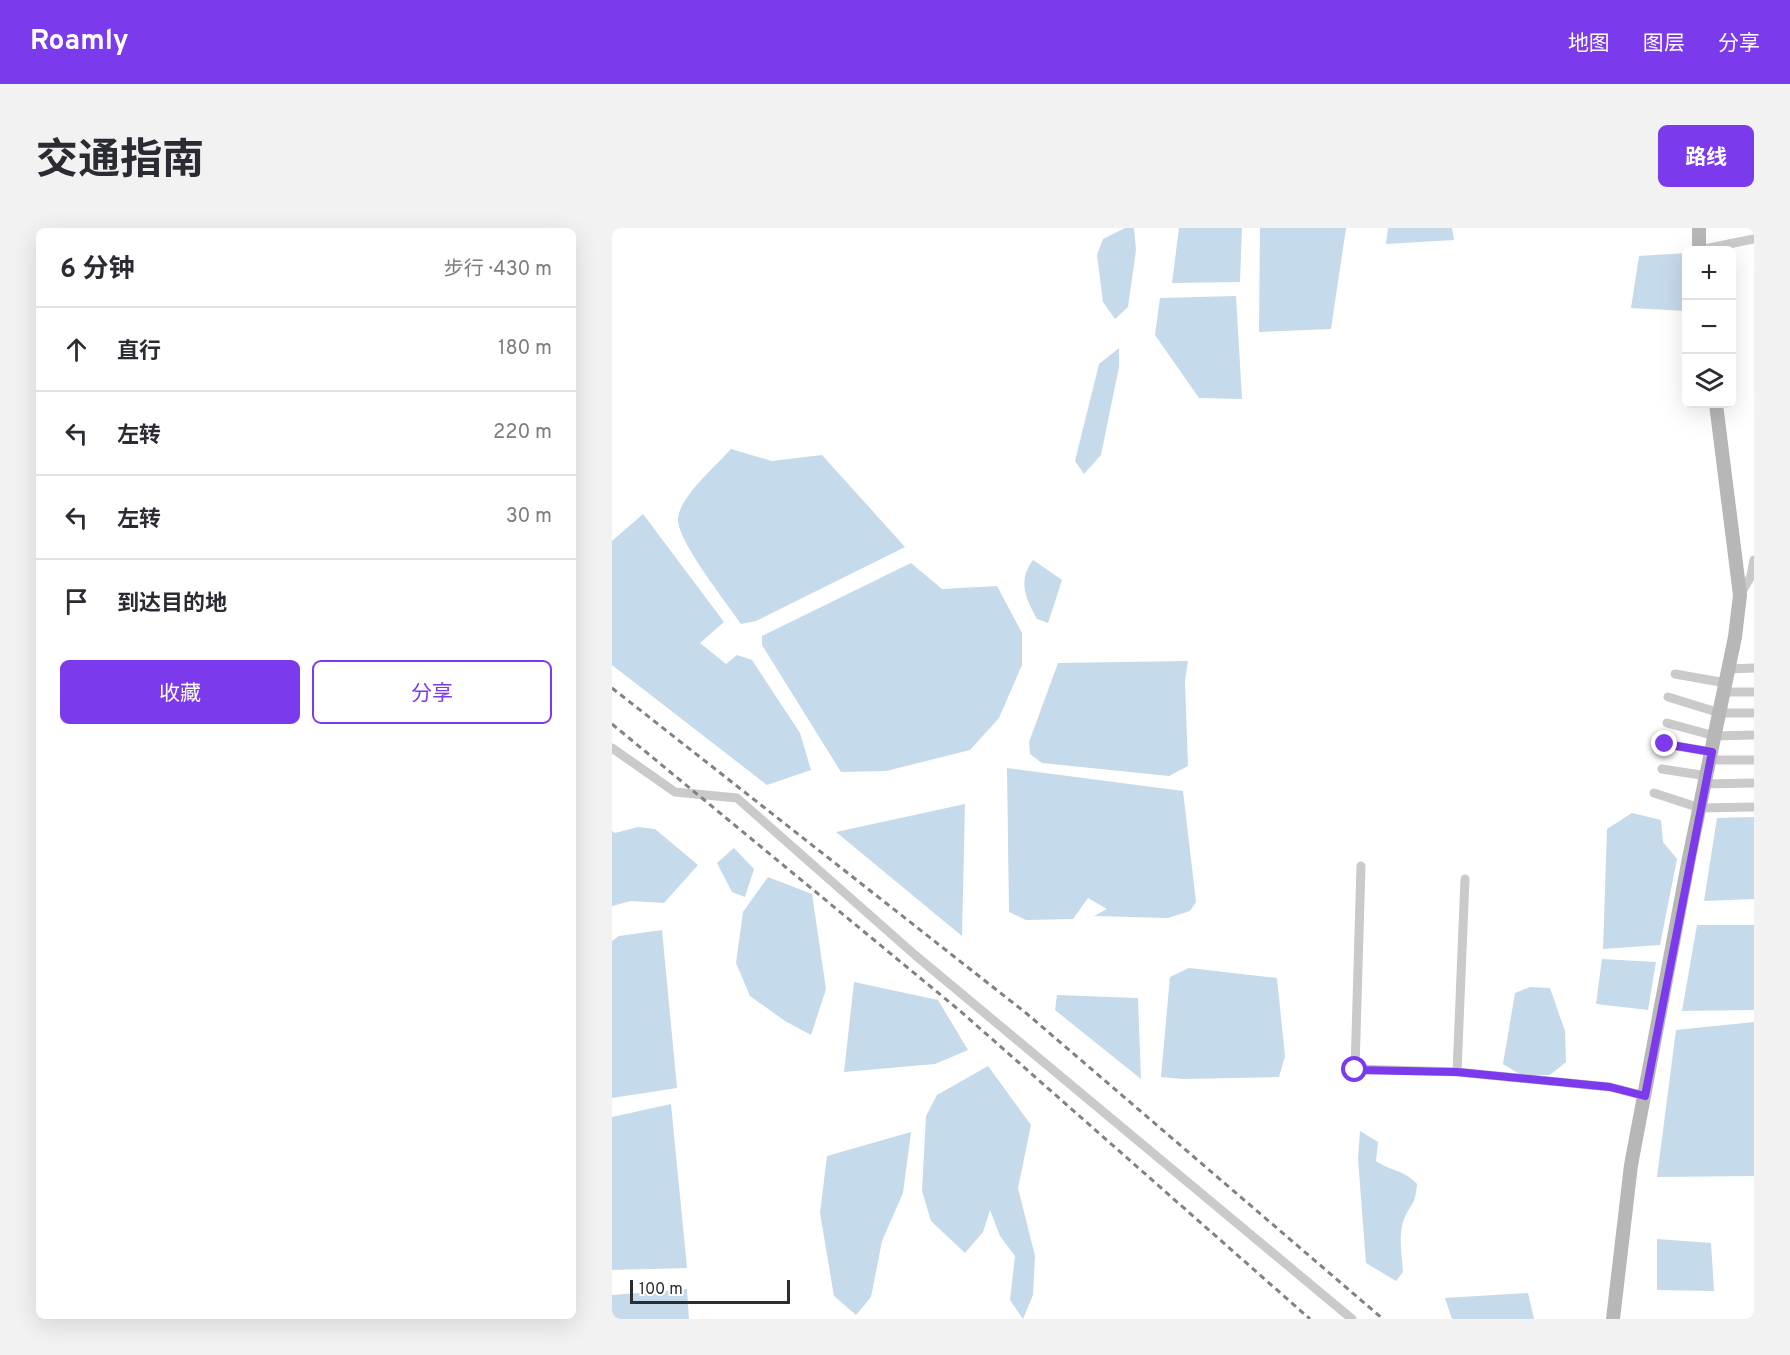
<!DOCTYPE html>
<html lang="zh">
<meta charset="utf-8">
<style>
body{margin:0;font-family:Overpass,"Noto Sans SC",sans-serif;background:#f2f2f3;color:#2b2b33}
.controls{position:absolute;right:18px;top:18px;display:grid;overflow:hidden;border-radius:9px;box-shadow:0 6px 24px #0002}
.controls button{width:54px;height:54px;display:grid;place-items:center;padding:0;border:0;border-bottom:2px solid #e1e1e2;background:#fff;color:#2b2b33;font:30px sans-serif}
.scale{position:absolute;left:18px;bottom:15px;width:160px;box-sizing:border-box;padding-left:6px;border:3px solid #2d2d2d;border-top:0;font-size:16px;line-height:21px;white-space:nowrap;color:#2d2d2d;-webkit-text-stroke:4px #fff;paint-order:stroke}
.stop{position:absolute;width:18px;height:18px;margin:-14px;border:4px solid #7c3aed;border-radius:50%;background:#fff}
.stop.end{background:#7c3aed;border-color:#fff;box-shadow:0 2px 6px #0008}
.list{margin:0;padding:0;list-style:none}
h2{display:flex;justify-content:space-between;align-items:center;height:78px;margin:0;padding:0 24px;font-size:26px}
h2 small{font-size:20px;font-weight:400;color:#7c7c81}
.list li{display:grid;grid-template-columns:39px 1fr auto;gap:18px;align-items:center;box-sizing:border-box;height:84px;padding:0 24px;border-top:2px solid #e1e1e2}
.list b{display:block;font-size:22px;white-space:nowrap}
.list em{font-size:20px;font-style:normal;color:#7c7c81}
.actions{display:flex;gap:12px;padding:18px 24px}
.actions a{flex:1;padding:14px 0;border:2px solid #7c3aed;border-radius:9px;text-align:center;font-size:21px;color:#7c3aed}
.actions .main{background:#7c3aed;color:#fff}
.icon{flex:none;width:33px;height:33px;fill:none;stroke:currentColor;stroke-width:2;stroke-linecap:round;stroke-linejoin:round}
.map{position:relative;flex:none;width:1142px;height:1091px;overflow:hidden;border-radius:9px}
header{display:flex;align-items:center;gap:36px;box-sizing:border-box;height:84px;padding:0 30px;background:#7c3aed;color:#fff}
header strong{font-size:28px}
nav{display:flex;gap:33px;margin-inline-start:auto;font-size:21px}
.intro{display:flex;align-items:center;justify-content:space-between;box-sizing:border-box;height:144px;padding:0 36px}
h1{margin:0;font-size:42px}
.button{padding:15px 27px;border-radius:9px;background:#7c3aed;color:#fff;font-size:21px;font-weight:700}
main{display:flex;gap:36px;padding:0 36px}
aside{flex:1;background:#fff;border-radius:9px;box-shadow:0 6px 24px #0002}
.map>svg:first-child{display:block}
.water{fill:#c5daeb}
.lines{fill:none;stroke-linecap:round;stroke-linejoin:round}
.minor{stroke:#cacaca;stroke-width:9}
.secondary{stroke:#b7b7b7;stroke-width:14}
.rail{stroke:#828282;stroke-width:3;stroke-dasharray:6 4.5;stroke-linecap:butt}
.route{stroke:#7c3aed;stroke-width:8}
</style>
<header>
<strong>Roamly</strong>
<nav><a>地图</a><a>图层</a><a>分享</a></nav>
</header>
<div class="intro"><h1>交通指南</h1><a class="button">路线</a></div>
<main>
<aside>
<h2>6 分钟<small>步行 · 430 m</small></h2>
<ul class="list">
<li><svg class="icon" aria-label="ahead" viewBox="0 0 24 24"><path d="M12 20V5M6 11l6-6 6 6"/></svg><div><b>直行</b></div><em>180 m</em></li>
<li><svg class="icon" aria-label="left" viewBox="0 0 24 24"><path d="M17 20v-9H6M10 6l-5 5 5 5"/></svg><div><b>左转</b></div><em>220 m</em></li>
<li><svg class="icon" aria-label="left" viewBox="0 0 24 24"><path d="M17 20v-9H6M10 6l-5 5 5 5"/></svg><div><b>左转</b></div><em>30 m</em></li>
<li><svg class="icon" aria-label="arrive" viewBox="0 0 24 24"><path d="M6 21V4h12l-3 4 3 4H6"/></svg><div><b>到达目的地</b></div></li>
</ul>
<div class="actions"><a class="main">收藏</a><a>分享</a></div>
</aside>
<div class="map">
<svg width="1142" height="1091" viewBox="0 0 1142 1091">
<rect width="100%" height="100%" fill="#fff"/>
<!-- water -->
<g class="water">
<path d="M513 0H522L524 22 516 79 503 91 491 74 485 27 491 11Z"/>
<path d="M567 0H630L628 54 560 55Z"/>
<path d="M648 0H734L719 101 647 104Z"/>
<path d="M776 0H840L842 12 774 16Z"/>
<path d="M1074 25V83L1019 80 1027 28Z"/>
<path d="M624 68 630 171 587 170 543 107 548 70Z"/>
<path d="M507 120V139L489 227 472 246 463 233 487 136Z"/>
<path d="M119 221 160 233 210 227 293 319 144 393 129 396C115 375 64 312 66 290 69 267 104 238 119 221Z"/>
<path d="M31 286 112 394 88 415 114 436 125 427 140 432 188 505 199 542 155 557 0 437V313Z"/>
<path d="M421 332 450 352 436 395 425 391C414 371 405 353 421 332Z"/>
<path d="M299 335 330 361 385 358 410 405V437L387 490 358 522 274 543 229 544 150 417V408Z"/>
<path d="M576 433 573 453 576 538 557 548 430 535 418 526 417 514 446 435Z"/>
<path d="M395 540 571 563 584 674 578 683 556 690 482 688 495 681 476 670 461 691 414 692 397 684Z"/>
<path d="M353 576 350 708 224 604Z"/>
<path d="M1020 585 1049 592 1051 614 1065 631 1048 717 991 721 995 601Z"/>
<path d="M1142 589V671L1092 673 1105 590Z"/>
<path d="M26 599 43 601 86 637 52 675 19 673 0 678V603L3 605Z"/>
<path d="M122 620 142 641 133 669 120 664 105 635Z"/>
<path d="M156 649 200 666 214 761 199 807 173 793 138 768 124 735 131 684Z"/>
<path d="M1085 697H1142V782L1070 783Z"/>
<path d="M50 702 65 860 0 870V713L7 708Z"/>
<path d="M990 731 1044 734 1036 782 984 776Z"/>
<path d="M577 740 665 750 673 828 667 849 571 851 549 849 558 749Z"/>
<path d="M242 754 326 772 356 822 323 836 232 844Z"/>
<path d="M918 759 938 760 953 803 954 834 938 847H909L891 836 903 765Z"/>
<path d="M445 767 526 770 529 851 443 782Z"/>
<path d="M1142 794V948L1045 949 1064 802Z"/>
<path d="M376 838 419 897 406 960 423 1028 421 1067 411 1091 398 1072 403 1028 388 1008 378 982 371 1004 353 1025 319 993 310 963 314 888 325 867Z"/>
<path d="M59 876 75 1040 0 1042V889Z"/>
<path d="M748 903 766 914 764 933C778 943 793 942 805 956 803 978 800 973 792 991 786 1006 790 1028 791 1044L784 1053 754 1035 746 931Z"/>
<path d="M299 904 291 965 270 1013 259 1069 244 1087 222 1068 208 985 215 928Z"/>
<path d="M1045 1011 1099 1015 1102 1063 1045 1062Z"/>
<path d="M75 1061 77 1091H0V1067Z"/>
<path d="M916 1065 922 1091H840L833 1070Z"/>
</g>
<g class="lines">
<!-- minor -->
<g class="minor">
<path d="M1087 22 1142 11"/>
<path d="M1128 367 1139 348 1142 332"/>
<path d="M1117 441 1142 440"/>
<path d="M1063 446 1114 455"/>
<path d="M1112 464H1142"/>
<path d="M1056 469 1108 485H1142"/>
<path d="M1055 495 1103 508 1142 507"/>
<path d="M1053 516 1100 524"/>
<path d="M0 520 63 564 125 570 303 727 740 1091"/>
<path d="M1098 532H1142"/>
<path d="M1050 541 1095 548"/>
<path d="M1093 556 1142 555"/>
<path d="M1042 565 1088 580 1142 579"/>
<path d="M749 638 743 841 845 844 998 859 1033 868"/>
<path d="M845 844 853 651"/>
</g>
<!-- secondary -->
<g class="secondary">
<path d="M1087 22V0"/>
<path d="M1001 1091 1019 937 1077 630 1123 409 1128 367 1104 176"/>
</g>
<!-- rail -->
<g class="rail">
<path d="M0 460 414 785 771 1091"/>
<path d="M0 496 347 782 698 1091"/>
</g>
</g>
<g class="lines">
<!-- route -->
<path class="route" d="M743 842 845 844 998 859 1033 868 1100 524 1053 516"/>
</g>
</svg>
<div class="controls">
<button>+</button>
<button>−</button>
<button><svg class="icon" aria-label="layers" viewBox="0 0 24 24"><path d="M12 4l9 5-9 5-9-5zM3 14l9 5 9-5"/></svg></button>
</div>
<div class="scale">100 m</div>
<div class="stop" style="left:743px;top:842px"></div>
<div class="stop end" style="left:1053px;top:516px"></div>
</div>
</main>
